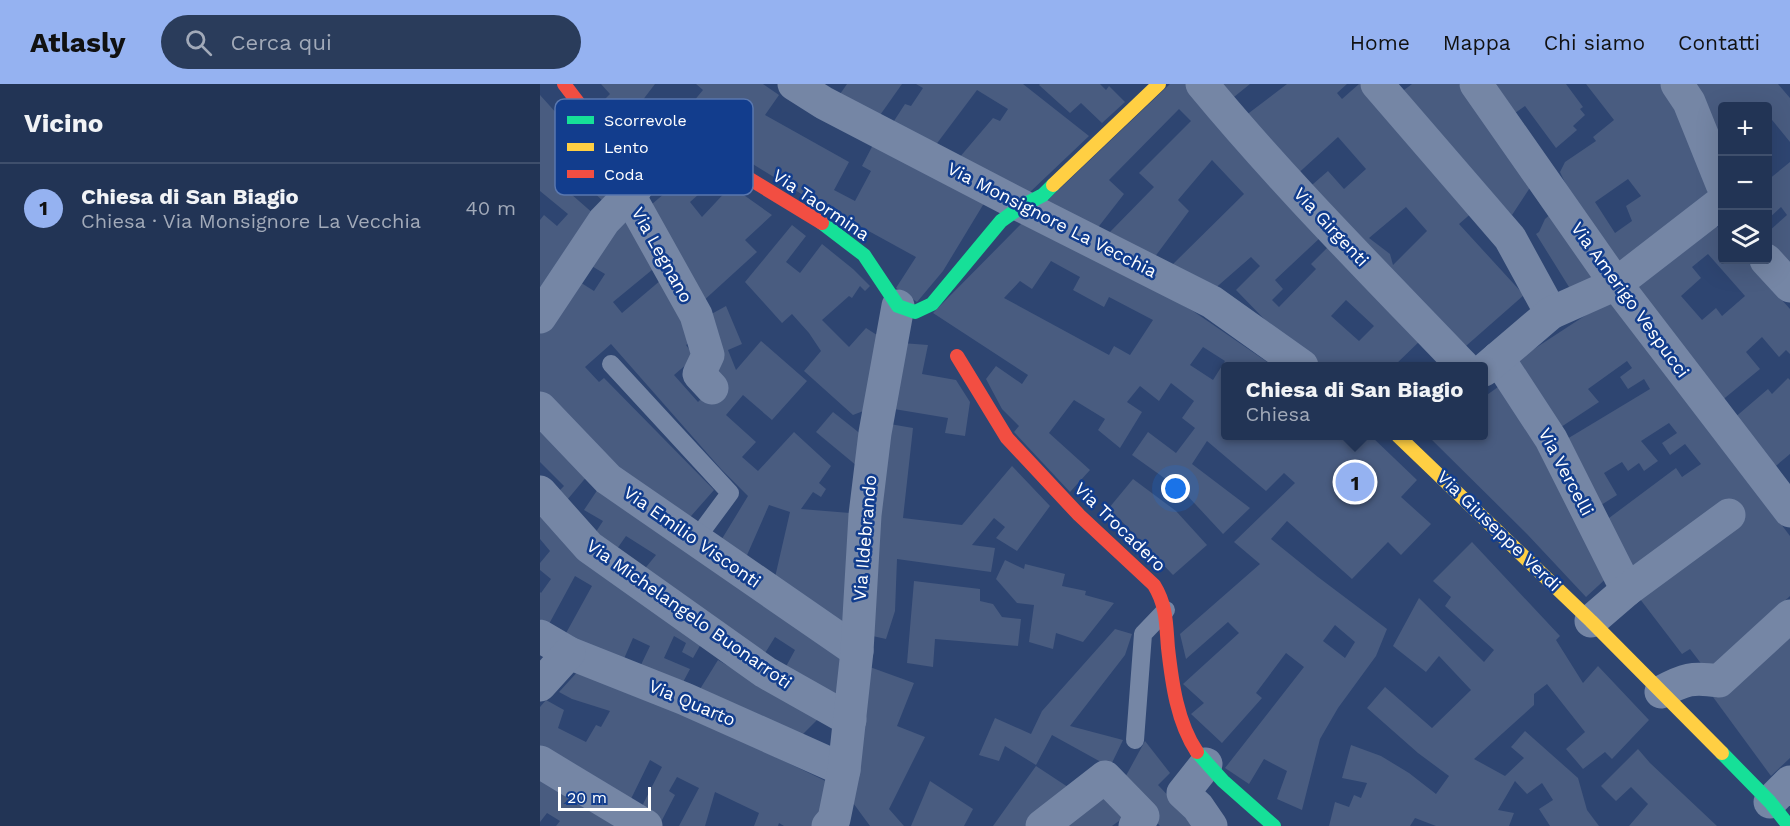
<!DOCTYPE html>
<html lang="it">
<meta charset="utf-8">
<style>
body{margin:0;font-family:"Work Sans",sans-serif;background:#2a3c5b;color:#f1f3f6}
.controls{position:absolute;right:18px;top:18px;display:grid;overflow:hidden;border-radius:6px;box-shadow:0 6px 24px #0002}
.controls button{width:54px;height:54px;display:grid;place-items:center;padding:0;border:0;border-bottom:2px solid #3f4f6c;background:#223455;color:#f1f3f6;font:30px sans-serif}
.scale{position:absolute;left:18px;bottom:15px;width:93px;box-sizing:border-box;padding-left:6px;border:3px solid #fff;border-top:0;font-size:16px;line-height:21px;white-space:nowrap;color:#fff;-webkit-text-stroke:4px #123d8d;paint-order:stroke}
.you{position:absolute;left:636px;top:405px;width:21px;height:21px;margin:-15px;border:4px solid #fff;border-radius:50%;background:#1a73e8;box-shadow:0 0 0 9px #1a73e833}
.badge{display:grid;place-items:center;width:39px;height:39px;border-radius:50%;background:#95b2f1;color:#111;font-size:20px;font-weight:700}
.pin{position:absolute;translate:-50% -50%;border:3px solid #fff;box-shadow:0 2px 6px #0006}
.popup{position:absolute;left:681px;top:278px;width:267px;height:78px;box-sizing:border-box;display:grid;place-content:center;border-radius:6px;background:#223455;filter:drop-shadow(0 2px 4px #0005);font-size:20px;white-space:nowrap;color:#a2aab9}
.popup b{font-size:22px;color:#f1f3f6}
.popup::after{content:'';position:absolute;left:50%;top:100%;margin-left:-12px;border:12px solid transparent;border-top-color:#223455}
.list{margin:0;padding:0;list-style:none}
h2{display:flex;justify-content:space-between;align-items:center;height:78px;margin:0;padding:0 24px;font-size:26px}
h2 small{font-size:20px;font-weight:400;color:#a2aab9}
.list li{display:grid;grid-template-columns:39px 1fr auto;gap:18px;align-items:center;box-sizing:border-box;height:90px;padding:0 24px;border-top:2px solid #3f4f6c}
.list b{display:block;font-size:22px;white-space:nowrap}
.list p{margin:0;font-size:20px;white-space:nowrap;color:#a2aab9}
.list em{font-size:20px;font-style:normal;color:#a2aab9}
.icon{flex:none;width:33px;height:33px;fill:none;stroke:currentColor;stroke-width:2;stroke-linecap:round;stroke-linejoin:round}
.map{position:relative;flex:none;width:1250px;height:742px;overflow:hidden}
header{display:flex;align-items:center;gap:36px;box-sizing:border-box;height:84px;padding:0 30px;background:#95b2f1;color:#111}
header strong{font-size:28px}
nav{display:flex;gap:33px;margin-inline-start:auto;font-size:21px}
.search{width:420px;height:54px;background:#2a3c5b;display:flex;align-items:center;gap:15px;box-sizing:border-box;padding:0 21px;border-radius:33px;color:#a2aab9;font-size:22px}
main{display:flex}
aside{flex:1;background:#223455}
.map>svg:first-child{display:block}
.building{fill:#495c80;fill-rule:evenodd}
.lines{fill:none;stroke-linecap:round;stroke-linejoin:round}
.lane{stroke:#7586a5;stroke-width:18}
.street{stroke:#7586a5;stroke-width:33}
.fast{stroke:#16e098;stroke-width:14}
.slow{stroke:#ffcf43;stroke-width:14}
.jam{stroke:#f24e42;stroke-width:14}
.labels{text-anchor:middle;stroke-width:5;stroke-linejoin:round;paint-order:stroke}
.street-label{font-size:18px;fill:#fff;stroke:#123d8d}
.key{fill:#123d8d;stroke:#5977af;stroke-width:1.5}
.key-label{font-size:16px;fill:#fff}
</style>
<header>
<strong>Atlasly</strong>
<div class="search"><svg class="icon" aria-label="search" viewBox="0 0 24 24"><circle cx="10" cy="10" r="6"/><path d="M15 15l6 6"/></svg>Cerca qui</div>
<nav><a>Home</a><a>Mappa</a><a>Chi siamo</a><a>Contatti</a></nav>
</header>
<main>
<aside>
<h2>Vicino<small></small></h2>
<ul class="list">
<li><span class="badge">1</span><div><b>Chiesa di San Biagio</b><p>Chiesa · Via Monsignore La Vecchia</p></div><em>40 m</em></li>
</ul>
</aside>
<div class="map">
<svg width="1250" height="742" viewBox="0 0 1250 742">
<rect width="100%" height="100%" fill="#2e4571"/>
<!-- building -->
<g class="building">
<path d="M61 0H115L102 17 131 39 115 58 62 18 70 10Z"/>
<path d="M156 0H223L239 11 225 31 309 78 294 106 315 117 331 87 322 82 334 59 446 116 403 187 377 218 356 204 376 173 263 111 198 71 143 30 163 6Z"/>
<path d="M307 0H362L338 34 298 13Z"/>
<path d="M376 0H483L549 52 489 109 419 74 453 34 460 37 468 25 437 6 395 62 352 40 365 20 371 22 383 4Z"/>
<path d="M500 0H560L566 6 569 2 585 18 562 39 541 19 530 29 499 1Z"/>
<path d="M630 0H646L782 152 735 196 743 205 732 216 739 223 776 185 771 180 791 160 884 253 854 282H781L727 238 696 206 720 182 711 173 672 207 629 184 704 110 672 76 638 116 649 127 614 174 569 149 614 103 599 89 651 37 639 25 569 96 584 110 556 146 506 118ZM806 216 834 242 819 257 791 232Z"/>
<path d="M676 0H710L689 17Z"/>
<path d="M747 0H807L797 9 802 15 819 0H822L934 127 919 140 984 211 918 269 765 107 788 87 804 105 826 85 798 53 753 94 701 35ZM866 123 887 147 853 181 850 170 829 154Z"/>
<path d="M872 0H919L993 99 972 131 888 41 856 12Z"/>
<path d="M956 0H1026L1043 23 1040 25 1045 31 1033 42 1037 46 1016 64 985 22 975 29Z"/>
<path d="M1046 0H1124L1174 110 1080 183 1045 141 1020 88 1025 78 1056 57 1053 53 1074 36ZM1088 95 1101 112 1086 122 1092 137 1075 149 1055 118Z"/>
<path d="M1148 0H1238L1250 14V58L1228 31V22H1182V68Z"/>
<path d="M0 11 82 102 65 119 27 83 15 96 55 131 0 208V136L4 131 17 142 28 130 0 107Z"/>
<path d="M1250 78V181L1228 159V148L1247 131 1241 123 1228 135V96Z"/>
<path d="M156 82 177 94 150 118 162 133 191 102 232 131 205 156 217 168 161 219 105 126 125 109 114 95 144 84 148 89Z"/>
<path d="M88 122 118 181 73 218 82 229 121 196 155 254 146 261 155 273 134 291 158 318 179 297 166 233 186 222 202 260 188 266 196 286 221 257 267 297 232 336 203 311 186 331 216 358 202 373 218 387 254 348 291 382 279 399 286 405 281 413 273 408 261 425 310 429 304 546 233 502 250 428 229 421 204 478 177 463 208 412 181 385 71 260 45 283 59 298 64 294 174 406 144 440 102 409 0 310V245L35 195 54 207 65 190 45 178Z"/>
<path d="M1012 129 1059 194 1034 211 996 150 999 148 1005 135Z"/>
<path d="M486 135 653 227 733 282H686V352H831L877 396 861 413 891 440 861 471 848 458 812 495 747 437 731 455 778 493 847 545 836 572 798 624 780 655 762 726 737 715 747 687 724 675 709 700 685 684 764 583 746 569 716 609 722 614 682 659 651 630 664 619 643 600 699 549 688 538 646 575 640 550 720 480 694 458 755 399 744 389 726 407 667 357 652 380 710 424 683 450 644 408 592 371 608 348 636 369 655 344 642 334 654 317 631 299 619 317 600 302 587 318 602 328 580 364 558 346 565 335 534 316 509 349 550 386 530 408 474 348 479 342 462 325 446 295 456 282 482 300 488 291 393 229ZM511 177 540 193 533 206 564 223 569 213 613 236 590 271 574 262 569 271 464 214 480 197 492 205ZM663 263 685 277 673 296 650 281ZM795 541 815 558 805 574 783 557Z"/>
<path d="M1172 137 1182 148V176H1206L1250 225V270L1246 266 1239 273 1222 253 1206 268 1220 285 1180 318 1092 199ZM1168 170 1205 212 1182 232 1176 224 1162 236 1141 212 1161 194 1152 183Z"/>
<path d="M252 141 266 152 246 178 260 189 282 160 313 185 330 202 325 207 320 202 312 214 309 212 282 236 309 263 326 244 340 253 326 326 313 331 264 287 281 267 269 249 252 230 242 239 205 198Z"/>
<path d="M1072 214 1250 452V512L1169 590 1150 565 1142 570 1100 515 1204 438 1186 415 1093 491 1061 440 1136 384 1142 393 1161 380 1145 360 1130 371 1122 359 1137 349 1129 339 1101 357 1118 377 1104 387 1099 379 1088 387 1082 378 1064 389 1077 411 1058 423 1022 358 1110 305 1104 295 1088 305 1080 293 1092 284 1087 277 1048 305 1059 318 1015 347 977 276Z"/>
<path d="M362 259 388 261 382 290 416 296 430 318 425 352 405 349 408 334 348 324Z"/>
<path d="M1248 294 1250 296V370L1231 386 1193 335 1228 305 1232 310Z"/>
<path d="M965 298 1071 490 1046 513 987 450 889 353 892 352H944V313Z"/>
<path d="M293 328 322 351 317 382 276 348Z"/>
<path d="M344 339 373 344 363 434 422 441 472 382 510 422 477 467 456 454 465 443 454 434 432 461 455 464 451 488 357 475 355 527 346 555 328 551Z"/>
<path d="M0 342 48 391 22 422 13 413 24 402 0 378Z"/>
<path d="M593 395 636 427 667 461 633 491 569 424Z"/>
<path d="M58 405 306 572 295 617 243 588 255 566 235 553 222 574 98 493 116 471 86 452 72 472 50 457 63 437 44 426Z"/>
<path d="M0 423 166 551 153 574 142 568 146 559 134 552 124 574 150 585 141 602 99 585 110 562 93 554 83 577 25 551 52 502 35 492 9 540 0 535V508L1 509 11 495 0 486V479L10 467 0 455Z"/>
<path d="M932 458 1020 552 1016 556 1043 599 1058 582 1109 636 1072 675 1065 668 1043 685 1026 665 1045 648 1007 600 994 610V621L934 675 965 692 984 674 971 663 985 647 1038 694 1047 726 1059 742H1010L999 725 1013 716 1002 699 987 710 975 697 958 726 974 729 969 742H896L875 734 870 742H789L795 718 809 723 814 711 821 714 827 699 802 694 811 661 841 672 869 689 896 710 909 692 878 669 827 624 845 603 892 644 931 606 899 572 886 588 853 562 879 514 944 578 954 566 905 522 911 513 893 497Z"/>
<path d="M465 476 484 485 485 480 525 490 522 502 546 507 545 511 574 519 543 558 516 549 513 565 489 558 494 521 477 519 456 495Z"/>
<path d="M374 497 440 505V517L453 520 462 533 481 535 478 562 395 555 393 583 367 579Z"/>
<path d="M575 545 592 550 585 571 530 642 583 656 570 683 512 651 496 681 465 662 459 677 439 671 455 634 491 650 502 627Z"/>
<path d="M1250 551V674L1231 692 1173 613Z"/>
<path d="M178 576 195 586 280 633 262 651 157 610Z"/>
<path d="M327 582 374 599 357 642 385 653 349 725 364 742H330L308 712Z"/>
<path d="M41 584 125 620 294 701 274 742H244L239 739 238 742H214L219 729 175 708 165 742H139L159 704 137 693 129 707 135 711 121 738 100 726 122 683 110 676 89 719 0 665V623L6 616 24 626 18 644 46 658 56 641 61 643 70 627 32 615 19 608Z"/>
<path d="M605 657 630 689 618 701 657 742H620L582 699Z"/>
<path d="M1098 665 1110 679 1177 742H1089L1108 720 1091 703 1076 717 1061 702Z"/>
<path d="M496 682 534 707 510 720 485 742H453Z"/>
<path d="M0 694 82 742H16L20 737 7 729 0 738Z"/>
<path d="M390 697 433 725 424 742H371Z"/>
<path d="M568 707 590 729 572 742H517Z"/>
</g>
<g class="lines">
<!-- lane -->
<g class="lane">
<path d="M71 280 190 409 156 455"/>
<path d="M595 656 603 550 626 526"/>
</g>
<!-- street -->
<g class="street">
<path d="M254 0 284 19 482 122 672 218 762 282"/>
<path d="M662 0C744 99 835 190 923 282"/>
<path d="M837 0 970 154 1011 229"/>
<path d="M936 0 1076 200 1250 427"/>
<path d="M1137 0 1149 18 1182 100"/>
<path d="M89 111 156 231 168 271 159 290 172 304"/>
<path d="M1226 176 1250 202"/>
<path d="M0 233 64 137 96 104 98 71"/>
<path d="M958 274 1011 355 1087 506"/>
<path d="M944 286 1011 229 1076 200 1178 121"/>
<path d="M0 324 68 395 317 567"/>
<path d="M0 408 49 463 225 588 310 636"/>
<path d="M1051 537 1087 506 1189 431"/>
<path d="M0 552 29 569 145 615 304 686"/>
<path d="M0 601 29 569"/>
<path d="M1121 608C1145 595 1152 593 1179 597L1250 532"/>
<path d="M0 678 106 742"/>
<path d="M666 680 643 709 658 723 671 742"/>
<path d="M1230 718 1250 698"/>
<path d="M288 742 294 735 304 686 317 567 325 431 335 349 358 222"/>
<path d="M502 742 565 693 603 732 595 742"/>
</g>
<!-- fast -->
<g class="fast">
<path d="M282 139 324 171 358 222 375 228 392 220 461 137 482 122 503 111 513 101"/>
<path d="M657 668 683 697 734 742"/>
<path d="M1182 669 1230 718 1249 742"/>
</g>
<!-- slow -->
<g class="slow">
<path d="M513 101 619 0"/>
<path d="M858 352 1051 537 1182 669"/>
</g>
<!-- jam -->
<g class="jam">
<path d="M24 0 53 38 76 58 98 71 172 72 282 139"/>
<path d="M417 272 467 354 539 431 614 501C627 522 626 541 628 564 632 599 637 638 657 668"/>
</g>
</g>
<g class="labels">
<!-- street labels -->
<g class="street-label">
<text transform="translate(281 121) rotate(34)" y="6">Via Taormina</text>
<text transform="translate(512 136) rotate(27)" y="6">Via Monsignore La Vecchia</text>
<text transform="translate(791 143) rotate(47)" y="6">Via Girgenti</text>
<text transform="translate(122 171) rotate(61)" y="6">Via Legnano</text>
<text transform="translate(1090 216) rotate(54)" y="6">Via Amerigo Vespucci</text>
<text transform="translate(1026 388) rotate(62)" y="6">Via Vercelli</text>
<text transform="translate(580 443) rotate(44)" y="6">Via Trocadero</text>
<text transform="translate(959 447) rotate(44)" y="6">Via Giuseppe Verdi</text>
<text transform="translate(152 453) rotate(35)" y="6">Via Emilio Visconti</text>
<text transform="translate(325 454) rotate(-85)" y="6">Via Ildebrando</text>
<text transform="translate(149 530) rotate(35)" y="6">Via Michelangelo Buonarroti</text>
<text transform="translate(152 619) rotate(23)" y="6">Via Quarto</text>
</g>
</g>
<!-- legend -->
<rect x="15" y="15" width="198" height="96" rx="9" class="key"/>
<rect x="27" y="32" width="27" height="8" fill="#16e098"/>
<rect x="27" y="59" width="27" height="8" fill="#ffcf43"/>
<rect x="27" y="86" width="27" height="8" fill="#f24e42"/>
<g class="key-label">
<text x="64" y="42">Scorrevole</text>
<text x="64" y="69">Lento</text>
<text x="64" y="96">Coda</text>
</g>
</svg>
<div class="controls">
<button>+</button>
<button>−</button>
<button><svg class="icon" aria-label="layers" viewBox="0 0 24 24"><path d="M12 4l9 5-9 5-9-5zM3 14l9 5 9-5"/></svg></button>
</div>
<div class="scale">20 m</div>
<div class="you"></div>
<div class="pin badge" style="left:815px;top:398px">1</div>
<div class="popup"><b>Chiesa di San Biagio</b>Chiesa</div>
</div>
</main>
